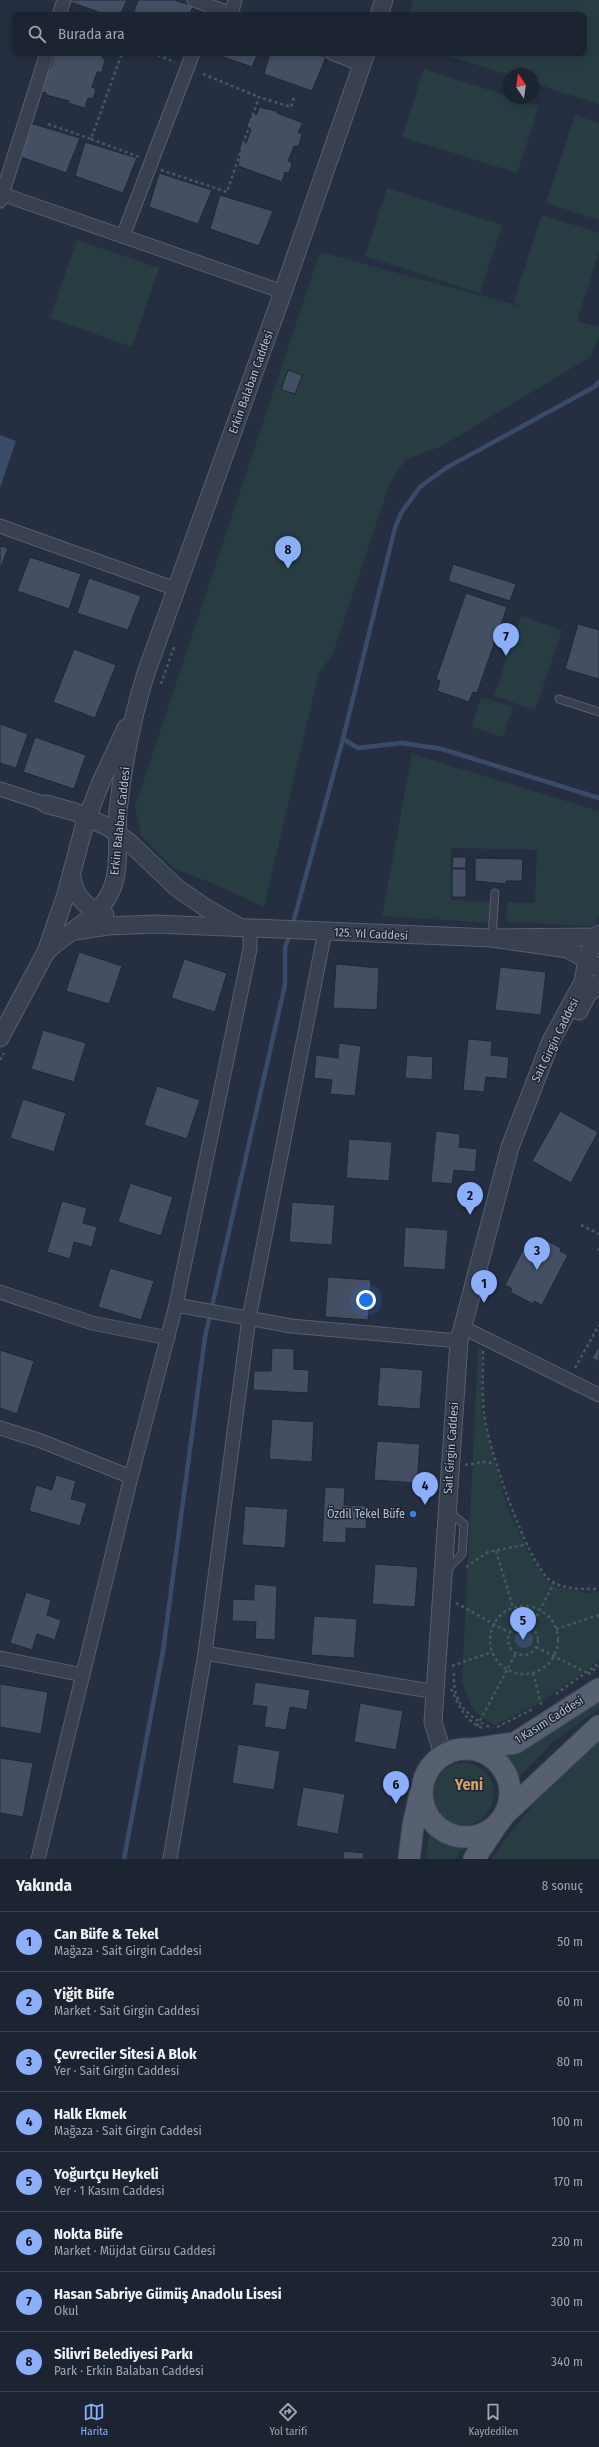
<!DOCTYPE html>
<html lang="tr">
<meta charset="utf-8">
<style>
body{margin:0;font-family:"Fira Sans Condensed",sans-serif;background:#292f3d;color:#f1f3f6}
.compass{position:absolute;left:503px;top:68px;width:36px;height:36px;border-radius:50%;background:#1c2331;box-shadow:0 2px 10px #0003;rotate:347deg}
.you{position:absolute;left:366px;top:1300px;width:14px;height:14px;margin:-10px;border:3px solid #fff;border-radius:50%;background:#1a73e8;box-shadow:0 0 0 6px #1a73e833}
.badge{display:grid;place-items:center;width:26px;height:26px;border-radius:50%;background:#8baffb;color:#111;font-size:13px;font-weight:700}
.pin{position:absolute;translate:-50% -33px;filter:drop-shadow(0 1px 2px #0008)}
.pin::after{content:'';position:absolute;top:21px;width:14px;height:12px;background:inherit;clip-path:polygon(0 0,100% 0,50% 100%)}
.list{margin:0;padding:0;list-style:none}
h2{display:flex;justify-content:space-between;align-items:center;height:52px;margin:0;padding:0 16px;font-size:17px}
h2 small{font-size:13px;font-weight:400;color:#a0a4ab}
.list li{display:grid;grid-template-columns:26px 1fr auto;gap:12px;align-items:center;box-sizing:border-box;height:60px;padding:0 16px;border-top:1px solid #3a404d}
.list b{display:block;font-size:15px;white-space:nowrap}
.list p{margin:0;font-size:13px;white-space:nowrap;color:#a0a4ab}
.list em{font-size:13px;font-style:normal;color:#a0a4ab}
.icon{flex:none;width:22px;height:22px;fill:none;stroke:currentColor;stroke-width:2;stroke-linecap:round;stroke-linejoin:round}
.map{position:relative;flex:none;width:599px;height:1859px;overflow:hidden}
.search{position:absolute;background:#1c2331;box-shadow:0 2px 10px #0003;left:12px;right:12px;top:12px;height:44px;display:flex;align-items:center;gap:10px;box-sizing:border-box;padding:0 14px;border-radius:8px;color:#a0a4ab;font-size:15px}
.sheet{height:532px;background:#1c2331}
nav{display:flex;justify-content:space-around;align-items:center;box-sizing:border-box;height:56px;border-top:1px solid #3a404d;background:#1c2331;font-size:11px;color:#a0a4ab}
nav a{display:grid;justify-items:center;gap:2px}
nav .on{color:#8baffb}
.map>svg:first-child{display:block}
.green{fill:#273d42}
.water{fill:#3a4b6a}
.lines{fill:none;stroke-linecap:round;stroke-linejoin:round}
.stream{stroke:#3a4b6a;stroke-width:4.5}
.building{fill:#444f63;stroke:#202838}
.service-casing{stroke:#575f6e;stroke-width:9}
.minor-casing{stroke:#575f6e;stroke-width:15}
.tertiary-casing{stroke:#575f6e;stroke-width:19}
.primary-casing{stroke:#434a5a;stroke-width:23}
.path{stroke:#455a5f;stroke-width:2.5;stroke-dasharray:3 3;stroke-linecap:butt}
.service{stroke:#394150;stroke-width:7}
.minor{stroke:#394150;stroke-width:13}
.tertiary{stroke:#394150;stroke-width:17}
.primary{stroke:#576070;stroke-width:21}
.shop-dot{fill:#3f7fe0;stroke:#1e2636;stroke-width:1.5}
.labels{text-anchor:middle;stroke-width:3;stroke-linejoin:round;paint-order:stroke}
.street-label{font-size:12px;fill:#b6bccb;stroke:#1e2636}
.poi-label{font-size:12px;fill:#b6bccb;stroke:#1e2636;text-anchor:end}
.district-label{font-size:16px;font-weight:bold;fill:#d89e63;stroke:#1e2636}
</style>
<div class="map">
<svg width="599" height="1859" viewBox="0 0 599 1859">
<rect width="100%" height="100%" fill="#252f41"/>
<!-- green -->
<g class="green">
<path d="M413 0H599V104L533 83V74L509 75 439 53H584V15H409Z"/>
<path d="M424 69 539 106 517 173 402 137Z"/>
<path d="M575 115 599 123V220L546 203Z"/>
<path d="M387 188 502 225 480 293 365 256Z"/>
<path d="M542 215 599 233V252L577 321 599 327V337L590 357 440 447 406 459 390 483 332 656 319 672 264 907 214 884 175 869 142 837 135 807 320 252 524 307 513 303Z"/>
<path d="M77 240 159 268 132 347 50 318Z"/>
<path d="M521 616 562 630 535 710 494 696Z"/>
<path d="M481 697 513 707 503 737 472 727Z"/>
<path d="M412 754 599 811V917L594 926 506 922 508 902 535 903 537 850 451 848V900L490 902V923L382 916Z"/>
<path d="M481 1348 482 1414 506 1504 527 1550 546 1580 556 1587 588 1593 599 1592V1661L538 1704 495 1725C470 1711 472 1708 462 1682L478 1350Z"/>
<path d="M599 1699V1709L555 1740 518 1778 506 1756 548 1735Z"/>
<path d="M599 1740V1859H492C522 1814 558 1775 599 1740Z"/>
<circle cx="463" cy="1794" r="31"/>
<path d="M430 1833 442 1841 465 1844 456 1859H425Z"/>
</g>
<!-- water -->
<g class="water">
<path d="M0 435 16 441 0 488Z"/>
<circle cx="524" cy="1639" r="9"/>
</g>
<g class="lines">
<!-- stream -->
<g class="stream">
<path d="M343 739 358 748 402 743 442 749 599 798"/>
<path d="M292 927 343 739 395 528 401 513 420 487 446 468 594 387 599 382"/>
<path d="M124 1859 163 1651 205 1337 285 985V948L290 934"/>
</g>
</g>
<!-- building -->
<g class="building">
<path d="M71 0H127L120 15H107L70 2Z"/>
<path d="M138 0H174L193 6 190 15H133Z"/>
<path d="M52 53H104L102 58 105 59 102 72H97L92 87 96 89 93 99 88 98 85 108 68 103 69 101 46 95V93L41 92 47 68 50 69 54 56Z"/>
<path d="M212 53H258L252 67Z"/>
<path d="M270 53H315L326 57 312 91 264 74Z"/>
<path d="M259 107 276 111 277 113 303 123 298 132 302 134 299 146H294L288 161 292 163 289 173 285 172 282 182 238 166 241 143H246L251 130 247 125 252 115 257 114Z"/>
<path d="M27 122 80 138 66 173 18 156Z"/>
<path d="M85 142 137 158 123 193 75 176Z"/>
<path d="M159 173 212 190 198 224 149 207Z"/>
<path d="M220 195 273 211 259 246 210 229Z"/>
<path d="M288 370 302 375 295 394 281 390Z"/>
<path d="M0 546 8 548 0 570Z"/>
<path d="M30 557 81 574 69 609 17 591Z"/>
<path d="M453 564 516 584 510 601 448 581Z"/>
<path d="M89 578 141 596 128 630 77 613Z"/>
<path d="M466 593 507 607 477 693 473 692 469 702 437 691 440 681 436 679Z"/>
<path d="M578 624 599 630V679L565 669Z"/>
<path d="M74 649 116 665 95 718 53 702Z"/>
<path d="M0 724 28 734 16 768 0 763Z"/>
<path d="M35 737 86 755 74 789 23 772Z"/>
<path d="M453 857H466V868H452Z"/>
<path d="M475 858 523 859 522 881H506V884L475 881Z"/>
<rect x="452" y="869" width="14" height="28"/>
<path d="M79 952 122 966 109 1004 66 991Z"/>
<path d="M184 959 227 973 215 1012 171 998Z"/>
<path d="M336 964 379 968 377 1010 333 1008Z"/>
<path d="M500 967 546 972 541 1015 495 1010Z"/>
<path d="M43 1030 86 1043 74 1082 31 1069Z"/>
<path d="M468 1039 492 1041 491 1055 509 1057 507 1079 486 1077 484 1092 463 1090Z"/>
<path d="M339 1043 361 1046 355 1096 330 1094 332 1080 314 1078 316 1055 338 1058Z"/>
<path d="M407 1055 433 1057 432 1080 405 1078Z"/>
<path d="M157 1086 200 1100 187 1139 144 1125Z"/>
<path d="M23 1099 66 1113 54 1152 10 1138Z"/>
<path d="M560 1111 598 1132 571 1183 532 1161Z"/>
<path d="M436 1131 460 1134 459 1147 477 1149 475 1172 454 1170 452 1184 431 1182Z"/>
<path d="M349 1139 392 1142 389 1181 346 1178Z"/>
<path d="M130 1183 173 1197 161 1236 118 1222Z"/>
<path d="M62 1201 87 1208 83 1223 97 1227 92 1247 74 1242 70 1259 47 1252Z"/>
<path d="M292 1202 335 1205 332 1245 289 1242Z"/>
<path d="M405 1227 448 1230 445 1270 403 1267Z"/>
<path d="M530 1236 537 1240 539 1237 561 1248 560 1251 568 1255 542 1305 534 1301 533 1304 510 1292 512 1289 505 1285Z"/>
<path d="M110 1268 154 1281 141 1320 98 1307Z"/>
<path d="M328 1277 371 1280 368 1320 325 1317Z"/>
<path d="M599 1345V1362L592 1358Z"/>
<path d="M272 1348 294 1349V1369L309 1370 308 1393 253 1390 254 1371H271Z"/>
<path d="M0 1350 34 1361 17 1414 0 1408Z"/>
<path d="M380 1367 423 1370 420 1409 377 1406Z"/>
<path d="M272 1419 314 1422 312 1462 269 1459Z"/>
<path d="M377 1441 420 1444 417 1483 374 1480Z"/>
<path d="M56 1475 76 1481 71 1499 87 1503 80 1526 29 1511 36 1485 52 1490Z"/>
<path d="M325 1487 345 1488 344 1505 368 1506 366 1529 346 1528V1543L322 1542Z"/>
<path d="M245 1506 288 1509 285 1548 242 1545Z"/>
<path d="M375 1564 418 1567 415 1607 372 1604Z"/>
<path d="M254 1584 277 1586 275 1640 255 1639 256 1622 232 1621 233 1599 254 1600Z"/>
<path d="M26 1592 51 1600 47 1615 61 1620 55 1640 37 1634 32 1650 10 1643Z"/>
<path d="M314 1616 357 1619 354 1658 311 1655Z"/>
<path d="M255 1682 310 1690 307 1710 290 1707 286 1730 264 1727 267 1707 252 1705Z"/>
<path d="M0 1684 48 1692 41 1734 0 1727Z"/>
<path d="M360 1703 403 1711 396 1750 354 1742Z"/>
<path d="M238 1744 280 1751 274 1790 232 1783Z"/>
<path d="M0 1758 33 1763 23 1817 0 1813Z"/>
<path d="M303 1787 345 1794 338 1834 296 1826Z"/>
<path d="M344 1851 364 1853 363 1859H343Z"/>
</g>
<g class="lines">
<defs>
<g id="service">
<path d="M559 699 599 712"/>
<path d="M492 938 495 893"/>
<path d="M447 1570 462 1554 464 1524 449 1512"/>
</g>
<g id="minor">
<path d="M194 0 234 15"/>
<path d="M231 14 235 0"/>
<path d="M59 15 64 0"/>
<path d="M332 53 362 65"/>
<path d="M2 194 283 292"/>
<path d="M0 201 47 53"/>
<path d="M123 236 193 53"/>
<path d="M0 526 176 589"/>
<path d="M0 789 46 804"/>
<path d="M0 1292 92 1323 168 1338"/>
<path d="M176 1305 291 1326 459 1341"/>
<path d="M464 1328 599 1395"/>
<path d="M0 1428 41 1441 131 1477"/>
<path d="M205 1653 436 1692"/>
<path d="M0 1658 83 1675"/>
<path d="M38 1859 131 1477 176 1305 250 949V928"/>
<path d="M170 1859 205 1653 249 1318 325 931"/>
</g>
<g id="tertiary">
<path d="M379 15 384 0"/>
<path d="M46 804 75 812 108 827 130 843 177 888 206 908 236 925"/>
<path d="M72 876C73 895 87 909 105 915"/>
<path d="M75 931 108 926 155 924 492 938"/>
<path d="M599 937 492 938 568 949 599 968"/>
<path d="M46 952C66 932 95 921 109 895 122 871 116 837 118 811 123 764 132 718 146 673L283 292 366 53"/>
<path d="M579 1011 587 995 599 983"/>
<path d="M0 1038 46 952 66 894 85 823 101 782 126 728"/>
<path d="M443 1754 433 1722 459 1341 510 1147 551 1041 583 982 588 954 599 934"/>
</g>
<g id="primary">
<circle cx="466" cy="1793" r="44"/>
<path d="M473 1749 515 1743 599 1689"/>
<path d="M506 1813 599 1726"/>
<path d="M409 1859 413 1826 420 1794"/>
<path d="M474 1859 496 1826"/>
</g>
</defs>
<!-- service casing -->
<use href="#service" class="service-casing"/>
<!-- minor casing -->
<use href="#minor" class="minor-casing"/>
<!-- tertiary casing -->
<use href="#tertiary" class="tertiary-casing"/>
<!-- primary casing -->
<use href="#primary" class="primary-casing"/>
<!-- path -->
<g class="path">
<path d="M152 53 175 62"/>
<path d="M203 74 259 97"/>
<path d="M48 124 91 139 122 53"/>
<path d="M91 139 139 157"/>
<path d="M161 170 227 192 259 97 291 107 294 97"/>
<path d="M161 684 174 647"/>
<path d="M0 1060 4 1053"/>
<path d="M581 1225 599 1234"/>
<path d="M599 1248V1251"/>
<path d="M483 1351C483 1371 482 1393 484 1413 487 1444 527 1565 551 1581 564 1590 584 1589 599 1589"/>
<path d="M575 1368 599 1325"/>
<path d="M465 1465 482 1462 495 1463"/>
<path d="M496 1551 513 1607"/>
<path d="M466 1567 488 1552 528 1544"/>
<path d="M456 1603 510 1633"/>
<circle cx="524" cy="1640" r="34"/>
<circle cx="523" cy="1640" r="15"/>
<path d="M531 1627 554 1583"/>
<path d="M556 1629 599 1615"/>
<path d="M536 1647 585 1672"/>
<path d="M452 1666 492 1652"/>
<path d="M454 1673C452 1702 467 1717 492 1728"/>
<path d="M533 1673 542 1707"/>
<path d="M588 1674 599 1666"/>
<path d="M451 1689C459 1706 466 1723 485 1729"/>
<path d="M556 1694 599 1663"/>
<path d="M477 1726 516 1653"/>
<path d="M497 1727 533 1709"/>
</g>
<!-- service -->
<use href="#service" class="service"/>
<!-- minor -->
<use href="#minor" class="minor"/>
<!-- tertiary -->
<use href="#tertiary" class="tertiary"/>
<!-- primary -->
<use href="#primary" class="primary"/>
</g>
<!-- markers -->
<circle class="shop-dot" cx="413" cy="1514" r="4"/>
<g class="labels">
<!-- street labels -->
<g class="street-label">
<text transform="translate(251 382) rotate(-70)" y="4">Erkin Balaban Caddesi</text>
<text transform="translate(120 821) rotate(-84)" y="4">Erkin Balaban Caddesi</text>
<text transform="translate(371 934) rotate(3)" y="4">125. Yıl Caddesi</text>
<text transform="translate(555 1040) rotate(-64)" y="4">Sait Girgin Caddesi</text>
<text transform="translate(451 1448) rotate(-86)" y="4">Sait Girgin Caddesi</text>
<text transform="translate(549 1720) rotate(-32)" y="4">1 Kasım Caddesi</text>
</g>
<!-- poi labels -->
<g class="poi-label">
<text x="405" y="1518">Özdil Tekel Büfe</text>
</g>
<!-- district labels -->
<g class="district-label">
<text x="469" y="1790">Yeni</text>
</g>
</g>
</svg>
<svg class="compass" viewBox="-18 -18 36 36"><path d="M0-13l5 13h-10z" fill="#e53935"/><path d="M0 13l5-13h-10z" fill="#a0a4ab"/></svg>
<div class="you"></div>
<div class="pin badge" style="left:484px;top:1303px">1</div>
<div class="pin badge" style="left:470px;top:1215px">2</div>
<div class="pin badge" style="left:537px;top:1270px">3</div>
<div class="pin badge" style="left:425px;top:1505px">4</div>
<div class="pin badge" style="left:523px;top:1640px">5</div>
<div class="pin badge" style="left:396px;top:1804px">6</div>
<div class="pin badge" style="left:506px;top:656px">7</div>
<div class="pin badge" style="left:288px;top:569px">8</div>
<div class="search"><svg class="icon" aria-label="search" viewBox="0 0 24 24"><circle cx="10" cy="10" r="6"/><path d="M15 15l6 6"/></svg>Burada ara</div>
</div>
<section class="sheet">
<h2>Yakında<small>8 sonuç</small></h2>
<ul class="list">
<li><span class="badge">1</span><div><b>Can Büfe &amp; Tekel</b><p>Mağaza · Sait Girgin Caddesi</p></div><em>50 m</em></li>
<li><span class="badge">2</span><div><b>Yiğit Büfe</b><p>Market · Sait Girgin Caddesi</p></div><em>60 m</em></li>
<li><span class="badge">3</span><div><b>Çevreciler Sitesi A Blok</b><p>Yer · Sait Girgin Caddesi</p></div><em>80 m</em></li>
<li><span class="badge">4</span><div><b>Halk Ekmek</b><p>Mağaza · Sait Girgin Caddesi</p></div><em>100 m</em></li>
<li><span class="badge">5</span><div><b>Yoğurtçu Heykeli</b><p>Yer · 1 Kasım Caddesi</p></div><em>170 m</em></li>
<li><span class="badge">6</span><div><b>Nokta Büfe</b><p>Market · Müjdat Gürsu Caddesi</p></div><em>230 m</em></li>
<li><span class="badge">7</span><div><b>Hasan Sabriye Gümüş Anadolu Lisesi</b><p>Okul</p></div><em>300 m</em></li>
<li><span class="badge">8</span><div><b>Silivri Belediyesi Parkı</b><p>Park · Erkin Balaban Caddesi</p></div><em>340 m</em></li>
</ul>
</section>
<nav>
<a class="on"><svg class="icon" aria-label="map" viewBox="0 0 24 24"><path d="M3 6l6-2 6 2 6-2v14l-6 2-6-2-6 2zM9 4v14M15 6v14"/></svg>Harita</a>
<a><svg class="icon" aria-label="directions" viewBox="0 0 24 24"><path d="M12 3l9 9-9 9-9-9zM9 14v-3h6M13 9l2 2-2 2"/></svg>Yol tarifi</a>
<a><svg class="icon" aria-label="saved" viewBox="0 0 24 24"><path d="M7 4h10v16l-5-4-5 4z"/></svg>Kaydedilen</a>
</nav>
